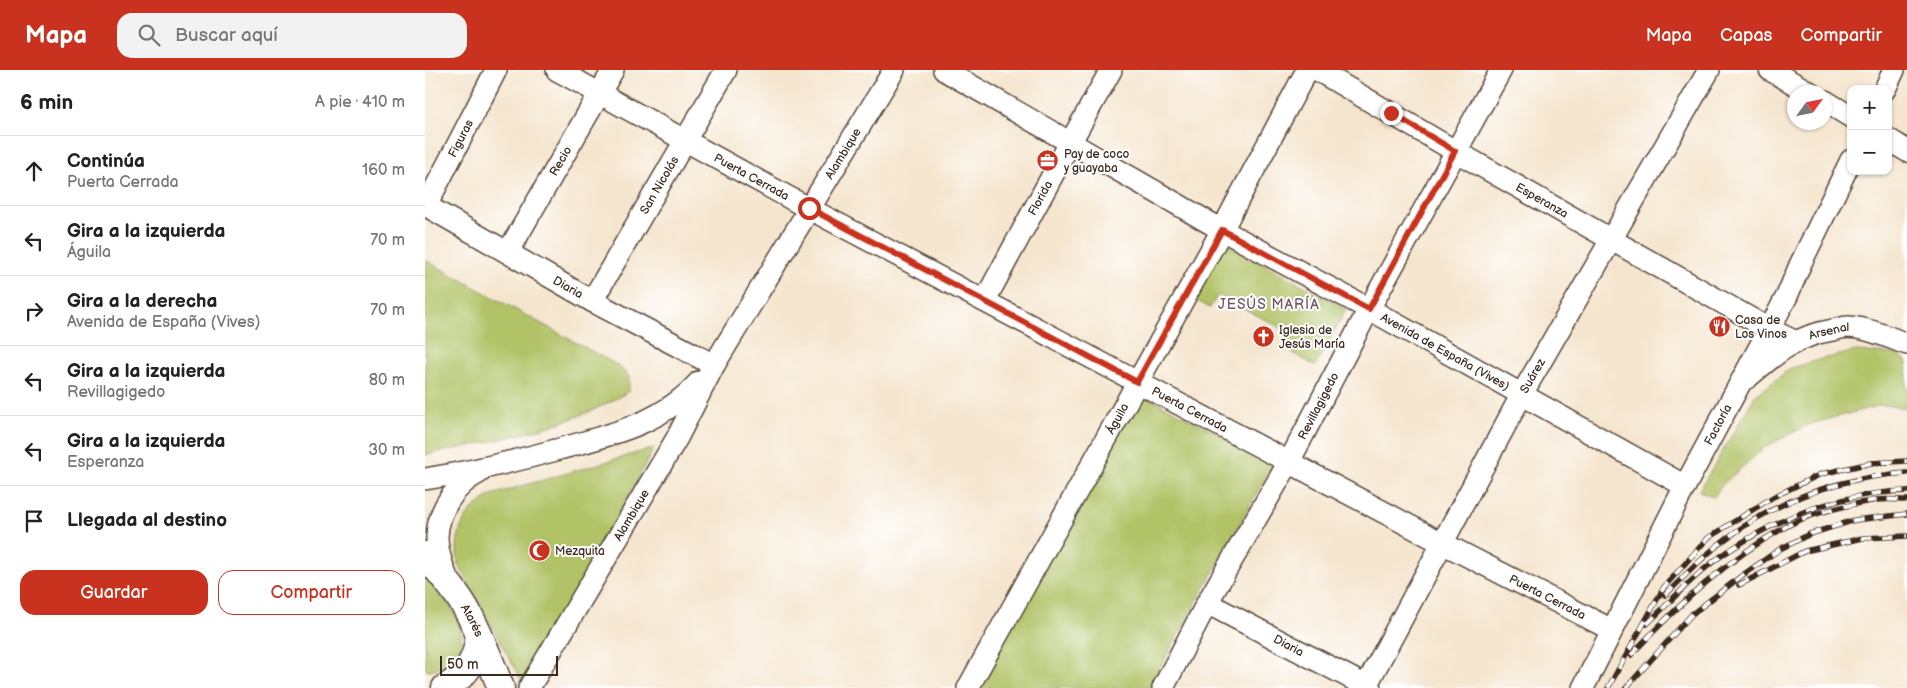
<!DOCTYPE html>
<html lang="es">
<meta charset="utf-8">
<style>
body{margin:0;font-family:"Balsamiq Sans",sans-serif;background:#f2f2f2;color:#222}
.controls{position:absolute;right:15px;top:15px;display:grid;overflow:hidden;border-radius:10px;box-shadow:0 1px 4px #0004}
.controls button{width:45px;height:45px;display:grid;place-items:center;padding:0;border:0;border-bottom:1px solid #e0e0e0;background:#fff;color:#222;font:25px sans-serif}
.compass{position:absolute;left:1362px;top:15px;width:45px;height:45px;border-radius:50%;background:#fff;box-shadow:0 1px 4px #0004;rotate:57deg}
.scale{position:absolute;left:15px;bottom:12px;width:118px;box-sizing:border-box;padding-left:5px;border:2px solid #3b2a1e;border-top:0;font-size:14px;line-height:18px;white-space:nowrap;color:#3b2a1e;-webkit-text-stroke:4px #fff;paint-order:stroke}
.stop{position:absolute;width:15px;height:15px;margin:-11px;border:4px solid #c8321e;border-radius:50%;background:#fff}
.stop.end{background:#c8321e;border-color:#fff;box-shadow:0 1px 5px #0008}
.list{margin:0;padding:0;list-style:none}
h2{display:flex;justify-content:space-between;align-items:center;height:65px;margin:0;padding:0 20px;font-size:21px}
h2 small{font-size:16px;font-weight:400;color:#767676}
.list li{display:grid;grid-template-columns:32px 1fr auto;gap:15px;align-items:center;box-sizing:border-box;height:70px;padding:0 20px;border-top:1px solid #e0e0e0}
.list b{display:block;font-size:19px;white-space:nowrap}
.list p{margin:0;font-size:16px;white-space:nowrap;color:#767676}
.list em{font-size:16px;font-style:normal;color:#767676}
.actions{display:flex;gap:10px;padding:15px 20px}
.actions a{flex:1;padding:11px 0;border:1px solid #c8321e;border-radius:15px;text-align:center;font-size:18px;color:#c8321e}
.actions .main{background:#c8321e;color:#fff}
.icon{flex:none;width:28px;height:28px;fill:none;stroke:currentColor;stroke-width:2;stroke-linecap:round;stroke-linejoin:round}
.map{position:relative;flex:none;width:1482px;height:618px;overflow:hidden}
header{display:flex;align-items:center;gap:30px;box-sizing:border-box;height:70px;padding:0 25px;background:#c8321e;color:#fff}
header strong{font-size:24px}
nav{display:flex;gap:28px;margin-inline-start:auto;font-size:18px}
.search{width:350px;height:45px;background:#f2f2f2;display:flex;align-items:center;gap:12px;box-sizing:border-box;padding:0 18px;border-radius:15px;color:#767676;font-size:19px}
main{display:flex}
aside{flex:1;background:#fff}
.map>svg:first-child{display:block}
.green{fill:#b1c366;stroke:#767642}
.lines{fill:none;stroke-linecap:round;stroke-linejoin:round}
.minor-casing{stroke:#574638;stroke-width:24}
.major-casing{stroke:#574638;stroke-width:29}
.minor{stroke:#fff;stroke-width:21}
.major{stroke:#fff;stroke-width:26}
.rail-casing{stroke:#3b2a1e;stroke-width:5.5}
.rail{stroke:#fff;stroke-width:4;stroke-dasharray:11;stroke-linecap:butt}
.route{stroke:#c8321e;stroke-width:6}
.labels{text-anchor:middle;stroke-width:4;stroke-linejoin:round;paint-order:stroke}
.street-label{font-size:12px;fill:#3b2a1e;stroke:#fff}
.poi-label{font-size:12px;fill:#3b2a1e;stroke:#fff;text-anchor:start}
.neighbourhood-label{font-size:14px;letter-spacing:1px;fill:#715663;stroke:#fff}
</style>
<header>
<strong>Mapa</strong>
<div class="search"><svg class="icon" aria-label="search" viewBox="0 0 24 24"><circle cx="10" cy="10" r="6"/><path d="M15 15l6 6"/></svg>Buscar aquí</div>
<nav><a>Mapa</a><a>Capas</a><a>Compartir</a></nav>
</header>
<main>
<aside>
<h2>6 min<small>A pie · 410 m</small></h2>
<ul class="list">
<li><svg class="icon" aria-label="ahead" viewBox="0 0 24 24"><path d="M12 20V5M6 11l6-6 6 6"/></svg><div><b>Continúa</b><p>Puerta Cerrada</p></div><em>160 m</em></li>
<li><svg class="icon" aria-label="left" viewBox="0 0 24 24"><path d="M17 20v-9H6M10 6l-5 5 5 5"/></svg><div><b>Gira a la izquierda</b><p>Águila</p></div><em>70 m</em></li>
<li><svg class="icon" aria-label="right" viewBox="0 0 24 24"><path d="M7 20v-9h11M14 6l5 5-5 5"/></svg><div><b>Gira a la derecha</b><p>Avenida de España (Vives)</p></div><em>70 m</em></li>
<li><svg class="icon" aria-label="left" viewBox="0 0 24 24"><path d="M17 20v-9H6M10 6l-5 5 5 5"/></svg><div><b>Gira a la izquierda</b><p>Revillagigedo</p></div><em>80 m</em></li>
<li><svg class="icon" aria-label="left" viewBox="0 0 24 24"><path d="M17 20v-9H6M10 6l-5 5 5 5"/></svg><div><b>Gira a la izquierda</b><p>Esperanza</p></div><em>30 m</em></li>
<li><svg class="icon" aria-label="arrive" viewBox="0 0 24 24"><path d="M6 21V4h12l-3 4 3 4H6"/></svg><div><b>Llegada al destino</b></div></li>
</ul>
<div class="actions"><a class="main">Guardar</a><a>Compartir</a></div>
</aside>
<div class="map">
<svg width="1482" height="618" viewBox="0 0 1482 618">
<rect width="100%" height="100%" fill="#fff"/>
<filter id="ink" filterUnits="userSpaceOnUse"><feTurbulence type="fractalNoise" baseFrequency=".02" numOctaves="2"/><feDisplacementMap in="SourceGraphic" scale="10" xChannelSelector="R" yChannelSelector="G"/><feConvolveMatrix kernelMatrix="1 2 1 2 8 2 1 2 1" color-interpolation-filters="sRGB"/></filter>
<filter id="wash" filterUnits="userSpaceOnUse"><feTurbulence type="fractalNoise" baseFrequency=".0096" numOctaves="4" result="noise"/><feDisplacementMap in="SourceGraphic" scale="20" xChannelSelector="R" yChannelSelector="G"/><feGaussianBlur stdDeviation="1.12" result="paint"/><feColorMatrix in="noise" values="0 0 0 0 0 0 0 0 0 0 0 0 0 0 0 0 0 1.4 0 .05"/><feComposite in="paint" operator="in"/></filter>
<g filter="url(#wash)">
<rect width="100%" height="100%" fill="#f5e5ce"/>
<!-- green -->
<g class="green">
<path d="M797 171 921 239 890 296 859 278 866 263 793 225 785 238 765 227Z"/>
<path d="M0 190 192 295 204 306V321C146 358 67 371 0 385Z"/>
<path d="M1431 281 1471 284 1482 291V338L1456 335 1385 354 1340 377 1298 414 1289 427 1274 421 1330 326 1366 298 1397 289Z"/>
<path d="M714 323 849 392 724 618H552Z"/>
<path d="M229 378 157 513 98 611 95 608 33 494C29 461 38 442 66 425Z"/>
<path d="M0 506C20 524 55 568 25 591 17 597 9 601 0 600Z"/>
</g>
</g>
<g filter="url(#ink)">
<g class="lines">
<defs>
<g id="minor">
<path id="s1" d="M132 0 383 138 1019 474 1187 560"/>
<path id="s2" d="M519 0 797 160 944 239 1260 416"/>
<path id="s3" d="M892 0 1030 81 1344 259 1369 271"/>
<path d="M1345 0 1384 22"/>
<path d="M1460 19 1469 0"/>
<path d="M1400 31 1426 47"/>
<path d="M1463 69 1482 81"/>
<path id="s4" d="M0 135 167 231 289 295"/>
<path id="s5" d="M1 136 71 0"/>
<path id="s6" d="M83 182 188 0"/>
<path id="s7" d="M560 230 645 73 686 0"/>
<path id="s8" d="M167 231 301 0"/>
<path id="s9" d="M1322 308C1350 284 1370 266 1408 260 1412 259 1418 257 1423 257 1443 258 1463 267 1482 274"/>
<path d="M0 409C44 402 87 392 131 380 184 365 235 355 274 312"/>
<path d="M22 508C17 495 12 481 12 467 13 439 31 414 55 402"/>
<path id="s10" d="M782 533 945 618"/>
<path id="s11" d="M941 616 1097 324 1284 0"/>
<path id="s12" d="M104 618 252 368 289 295 469 0"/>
<path id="s13" d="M543 618 797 160 882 0"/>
<path id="s14" d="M738 618 782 533 864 392 944 239 1076 0"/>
<path id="s15" d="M1158 618 1260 416 1362 226 1375 195 1426 90"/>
</g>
<g id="major">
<path id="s16" d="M0 485C14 502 29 518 40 537 55 562 65 591 76 618"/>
<path d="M20 618C43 604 51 591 54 565"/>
</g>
</defs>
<!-- minor casing -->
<use href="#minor" class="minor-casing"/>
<!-- major casing -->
<use href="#major" class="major-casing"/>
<!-- minor -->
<use href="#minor" class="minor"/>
<!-- major -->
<use href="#major" class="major"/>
<defs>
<g id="rail">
<path d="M1314 515 1380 481 1438 468 1482 466"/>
<path d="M1240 525C1260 506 1280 484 1302 468 1355 429 1417 407 1482 403"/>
<path d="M1222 554C1247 530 1271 503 1299 484 1355 446 1414 423 1482 421"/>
<path d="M1206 585C1253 535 1303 488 1364 455 1386 443 1426 434 1452 430 1461 429 1472 430 1482 430"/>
<path d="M1183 618 1239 517 1283 468 1348 427 1396 404 1446 393 1482 391"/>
<path d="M1201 618 1267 544 1319 504 1355 479 1385 464 1430 450 1482 444"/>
</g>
</defs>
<!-- rail casing -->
<use href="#rail" class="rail-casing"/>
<!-- rail -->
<use href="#rail" class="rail"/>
</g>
</g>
<g class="lines" filter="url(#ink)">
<!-- route -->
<path class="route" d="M384 138 712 312 797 160 944 239 1030 81 966 43"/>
</g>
<!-- icons -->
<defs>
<symbol id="office-disc" viewBox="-11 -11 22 22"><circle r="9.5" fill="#c8321e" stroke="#fff"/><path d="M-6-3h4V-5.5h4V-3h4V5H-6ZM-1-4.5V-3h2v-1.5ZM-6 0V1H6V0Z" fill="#fff"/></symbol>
<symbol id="restaurant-disc" viewBox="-11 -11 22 22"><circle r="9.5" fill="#c8321e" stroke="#fff"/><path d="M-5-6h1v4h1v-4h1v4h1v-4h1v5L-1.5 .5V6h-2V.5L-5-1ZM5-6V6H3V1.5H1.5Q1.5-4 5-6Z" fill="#fff"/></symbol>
<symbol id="church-disc" viewBox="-11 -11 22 22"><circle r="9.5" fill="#c8321e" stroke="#fff"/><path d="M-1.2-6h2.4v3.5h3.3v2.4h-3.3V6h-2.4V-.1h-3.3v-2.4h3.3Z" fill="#fff"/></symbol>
<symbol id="mosque-disc" viewBox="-11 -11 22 22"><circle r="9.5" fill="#c8321e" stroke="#fff"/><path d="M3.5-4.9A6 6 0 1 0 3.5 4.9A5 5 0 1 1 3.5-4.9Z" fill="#fff"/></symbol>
</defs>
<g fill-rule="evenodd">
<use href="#office-disc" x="610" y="78" width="25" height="25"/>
<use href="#restaurant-disc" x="1282" y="244" width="25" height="25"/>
<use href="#church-disc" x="826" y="254" width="25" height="25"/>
<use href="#mosque-disc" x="102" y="468" width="25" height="25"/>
</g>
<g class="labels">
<!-- street labels -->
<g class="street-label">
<text dy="4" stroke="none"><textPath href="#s5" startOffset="76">Figuras</textPath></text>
<text dy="4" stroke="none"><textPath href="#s12" startOffset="620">Alambique</textPath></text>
<text dy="4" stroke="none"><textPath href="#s6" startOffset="105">Recio</textPath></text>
<text dy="4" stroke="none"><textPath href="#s1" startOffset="222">Puerta Cerrada</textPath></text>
<text dy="4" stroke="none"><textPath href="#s8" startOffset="134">San Nicolás</textPath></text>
<text dy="4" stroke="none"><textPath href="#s7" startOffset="116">Florida</textPath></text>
<text dy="4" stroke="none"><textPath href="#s3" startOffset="260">Esperanza</textPath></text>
<text dy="4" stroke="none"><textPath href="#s4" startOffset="165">Diaria</textPath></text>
<text dy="4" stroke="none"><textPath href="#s9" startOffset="96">Arsenal</textPath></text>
<text dy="4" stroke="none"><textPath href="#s2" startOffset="575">Avenida de España (Vives)</textPath></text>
<text dy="4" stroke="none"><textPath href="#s11" startOffset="352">Suárez</textPath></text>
<text dy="4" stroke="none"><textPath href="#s14" startOffset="322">Revillagigedo</textPath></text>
<text dy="4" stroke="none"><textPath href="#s1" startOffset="718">Puerta Cerrada</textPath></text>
<text dy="4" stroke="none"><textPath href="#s13" startOffset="308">Águila</textPath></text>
<text dy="4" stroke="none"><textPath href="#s15" startOffset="296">Factoría</textPath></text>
<text dy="4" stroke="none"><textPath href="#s12" startOffset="201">Alambique</textPath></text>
<text dy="4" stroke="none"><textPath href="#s1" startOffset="1122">Puerta Cerrada</textPath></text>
<text dy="4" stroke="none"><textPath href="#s16" startOffset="81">Atarés</textPath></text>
<text dy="4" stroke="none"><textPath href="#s10" startOffset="92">Diaria</textPath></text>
</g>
<!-- poi labels -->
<g class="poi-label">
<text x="639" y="88">Pay de coco<tspan x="639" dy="14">y guayaba</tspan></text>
<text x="1310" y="254">Casa de<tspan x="1310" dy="14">Los Vinos</tspan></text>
<text x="854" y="264">Iglesia de<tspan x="854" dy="14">Jesús María</tspan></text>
<text x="130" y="485">Mezquita</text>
</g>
<!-- neighbourhood labels -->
<g class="neighbourhood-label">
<text x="844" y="239">JESÚS MARÍA</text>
</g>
</g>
</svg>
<div class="controls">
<button>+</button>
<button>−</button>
</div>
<svg class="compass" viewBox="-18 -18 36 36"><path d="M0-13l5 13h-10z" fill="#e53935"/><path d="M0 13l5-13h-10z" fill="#767676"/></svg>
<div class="scale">50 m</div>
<div class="stop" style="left:384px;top:138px"></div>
<div class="stop end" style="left:966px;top:43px"></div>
</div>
</main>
